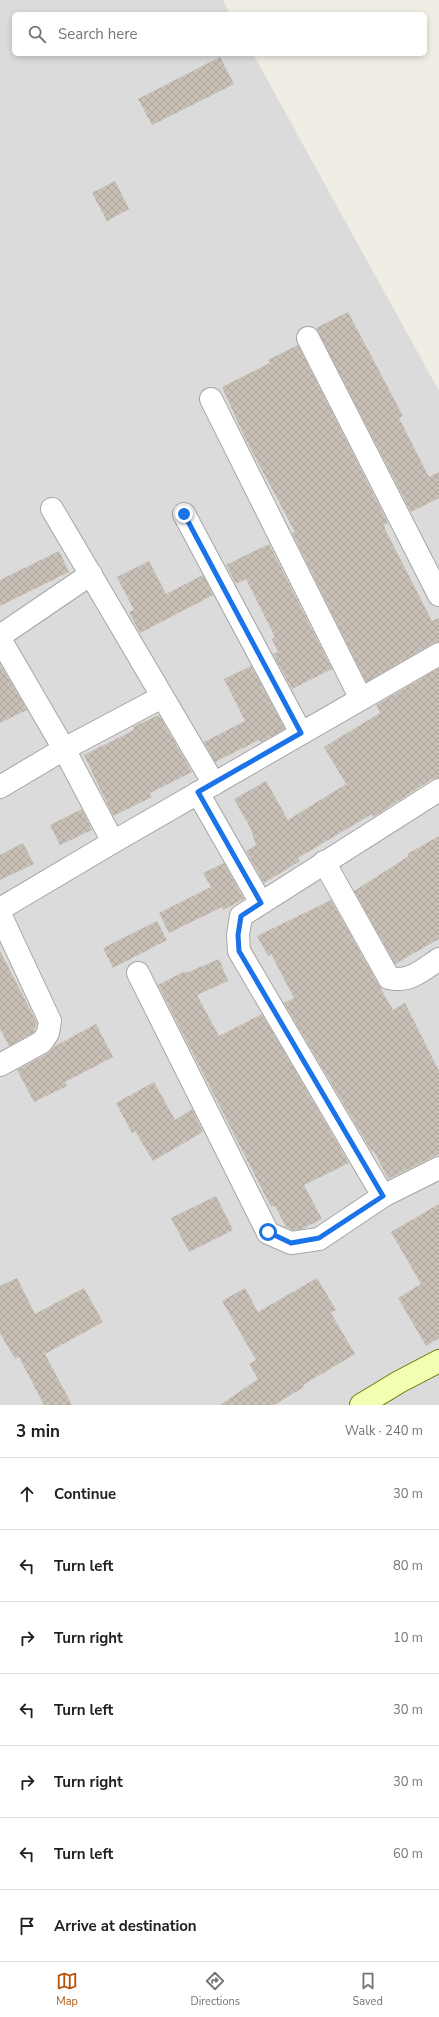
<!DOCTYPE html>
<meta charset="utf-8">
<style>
body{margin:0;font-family:"Nunito Sans",sans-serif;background:#f2f2f2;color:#202124}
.stop{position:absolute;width:12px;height:12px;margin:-9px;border:3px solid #1a73e8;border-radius:50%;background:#fff}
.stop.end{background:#1a73e8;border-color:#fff;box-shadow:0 1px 4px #0008}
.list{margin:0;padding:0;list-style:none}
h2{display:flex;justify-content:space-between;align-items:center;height:52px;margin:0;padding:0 16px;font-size:17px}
h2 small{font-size:13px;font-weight:400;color:#757577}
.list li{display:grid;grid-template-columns:26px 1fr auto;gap:12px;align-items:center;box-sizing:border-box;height:72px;padding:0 16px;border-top:1px solid #e0e0e0}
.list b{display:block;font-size:15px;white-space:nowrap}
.list em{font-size:13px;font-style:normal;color:#757577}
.icon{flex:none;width:22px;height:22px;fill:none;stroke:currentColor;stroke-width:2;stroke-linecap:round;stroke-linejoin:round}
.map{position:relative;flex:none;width:439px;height:1405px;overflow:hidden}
.search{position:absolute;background:#fff;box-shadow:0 2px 6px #0003;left:12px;right:12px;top:12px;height:44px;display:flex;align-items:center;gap:10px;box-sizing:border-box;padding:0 14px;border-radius:6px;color:#757577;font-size:15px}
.sheet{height:556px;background:#fff}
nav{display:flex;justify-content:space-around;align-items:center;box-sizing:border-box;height:56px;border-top:1px solid #e0e0e0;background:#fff;font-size:11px;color:#757577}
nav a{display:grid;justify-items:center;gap:2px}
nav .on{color:#b45309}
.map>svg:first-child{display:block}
.residential{fill:#dcdbdb}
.building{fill:url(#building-cross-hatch)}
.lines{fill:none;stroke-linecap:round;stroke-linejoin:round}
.minor-casing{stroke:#a5a5a5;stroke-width:24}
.secondary-casing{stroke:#647b00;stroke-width:24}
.minor{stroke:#fff;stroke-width:22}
.secondary{stroke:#f4feb3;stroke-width:22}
.route{stroke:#1a73e8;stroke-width:5}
</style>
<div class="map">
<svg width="439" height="1405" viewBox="0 0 439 1405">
<defs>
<pattern id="building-cross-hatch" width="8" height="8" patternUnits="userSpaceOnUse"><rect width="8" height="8" fill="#c8c0b6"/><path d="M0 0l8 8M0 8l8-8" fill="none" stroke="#aba59c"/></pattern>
</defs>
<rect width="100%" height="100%" fill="#f0ede4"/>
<!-- residential -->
<path class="residential" d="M0 0H223L230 14H14V54H253L439 391V1405H0Z"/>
<!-- building -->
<g class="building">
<path d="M220 57 234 84 152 125 138 99Z"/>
<path d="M115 181 129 209 107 221 92 193Z"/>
<path d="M348 312 403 416 399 418 429 477 439 472V498L411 512 316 328Z"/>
<path d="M298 345 388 523 384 525 385 529 432 621 439 618V642L433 643 366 682 292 533 295 532 245 438 222 387 270 363 268 360Z"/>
<path d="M269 544 332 669 292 689 273 654 278 652 272 639 275 637 246 579 236 584 226 565Z"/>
<path d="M59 551 69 572 0 606V580Z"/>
<path d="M149 561 166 594 203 575 213 595 140 633 129 612 134 610 117 577Z"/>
<path d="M0 664 27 710 0 723Z"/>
<path d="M251 666 285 729 261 742 259 740 215 762 204 742 245 721 224 679Z"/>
<path d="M439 668V778L432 779 373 817 372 814 298 858 300 861 264 883 246 851 256 845 250 827 234 799 266 781 288 820 346 784 324 747 380 713 376 705Z"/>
<path d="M159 715 192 772 150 793 152 797 113 816 84 755 134 730 133 727Z"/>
<path d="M82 809 92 830 60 845 50 825Z"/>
<path d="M439 836V939L395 964 354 891 409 856 407 854Z"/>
<path d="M23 843 34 864 0 880V855Z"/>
<path d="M224 863 244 899 223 910 222 907 169 933 159 913 211 887 203 873Z"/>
<path d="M331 900 393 1010 405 1003 439 1071V1154L388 1179 374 1151 372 1152 284 1003 294 998 271 954 268 956 257 936Z"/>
<path d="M157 921 167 940 113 968 103 948Z"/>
<path d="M0 951 37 1023 33 1033 9 1046 0 1029Z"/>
<path d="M219 959 228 981 197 995 219 1036 262 1014 349 1163 304 1185 322 1219 302 1229 293 1230 286 1227 275 1206 271 1207 158 985 185 971 186 973Z"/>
<path d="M96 1024 113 1057 65 1082 67 1086 34 1102 17 1070 48 1053 55 1046Z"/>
<path d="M154 1082 175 1120 192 1109 203 1132 153 1161 135 1131 132 1133 116 1103Z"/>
<path d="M216 1196 233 1230 189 1252 171 1218Z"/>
<path d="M439 1204V1338L426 1346 398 1298 421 1284 391 1232Z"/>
<path d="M17 1278 35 1314 84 1288 103 1322 45 1354 72 1405H44L19 1357 15 1359 0 1333V1286Z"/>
<path d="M317 1278 336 1310 331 1313 355 1354 303 1385 304 1387 274 1405H220L258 1379 249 1364 256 1360 222 1301 245 1288 258 1312Z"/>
</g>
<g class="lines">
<defs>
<g id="minor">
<path d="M308 338 439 595"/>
<path d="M211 399 361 699"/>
<path d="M52 509 214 784"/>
<path d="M184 514 301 733"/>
<path d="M0 636 91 574"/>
<path d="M0 639 64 749 113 842"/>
<path d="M0 787 64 749 162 697"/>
<path d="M198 793 261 903"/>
<path d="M324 862 389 978C409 983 423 970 439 959"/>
<path d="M0 909 113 842 439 654"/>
<path d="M0 914 50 1021 48 1033 42 1042 0 1065"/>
<path d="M138 973 268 1233 291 1243 319 1239 383 1196 439 1168"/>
<path d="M383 1196 239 951 238 935 241 916 439 790"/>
</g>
<path id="secondary" d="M361 1405 399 1382 439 1361"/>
</defs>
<!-- minor casing -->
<use href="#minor" class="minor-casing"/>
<!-- secondary casing -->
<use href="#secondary" class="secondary-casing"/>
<!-- minor -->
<use href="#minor" class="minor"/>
<!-- secondary -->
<use href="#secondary" class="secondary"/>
</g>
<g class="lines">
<!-- route -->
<path class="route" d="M184 514 301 733 198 792 261 903 241 916 238 935 239 951 383 1196 319 1238 291 1243 268 1232"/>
</g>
</svg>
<div class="stop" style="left:268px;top:1232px"></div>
<div class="stop end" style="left:184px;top:514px"></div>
<div class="search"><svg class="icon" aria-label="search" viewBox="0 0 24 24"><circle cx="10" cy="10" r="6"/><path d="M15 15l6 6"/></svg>Search here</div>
</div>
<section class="sheet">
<h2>3 min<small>Walk · 240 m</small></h2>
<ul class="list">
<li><svg class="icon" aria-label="ahead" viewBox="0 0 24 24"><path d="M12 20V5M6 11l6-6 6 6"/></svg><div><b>Continue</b></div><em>30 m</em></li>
<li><svg class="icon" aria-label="left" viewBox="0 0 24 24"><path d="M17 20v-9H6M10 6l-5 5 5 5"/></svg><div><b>Turn left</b></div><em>80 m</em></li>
<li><svg class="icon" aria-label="right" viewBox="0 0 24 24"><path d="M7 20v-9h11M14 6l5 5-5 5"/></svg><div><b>Turn right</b></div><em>10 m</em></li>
<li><svg class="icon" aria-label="left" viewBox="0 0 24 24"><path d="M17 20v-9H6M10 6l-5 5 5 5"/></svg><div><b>Turn left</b></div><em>30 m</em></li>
<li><svg class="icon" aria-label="right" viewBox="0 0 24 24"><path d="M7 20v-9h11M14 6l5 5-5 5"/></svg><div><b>Turn right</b></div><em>30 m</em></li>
<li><svg class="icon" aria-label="left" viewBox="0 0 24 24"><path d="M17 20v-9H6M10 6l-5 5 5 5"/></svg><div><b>Turn left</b></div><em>60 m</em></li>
<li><svg class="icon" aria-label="arrive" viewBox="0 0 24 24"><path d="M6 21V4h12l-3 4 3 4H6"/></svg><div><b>Arrive at destination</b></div></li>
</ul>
</section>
<nav>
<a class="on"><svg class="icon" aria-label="map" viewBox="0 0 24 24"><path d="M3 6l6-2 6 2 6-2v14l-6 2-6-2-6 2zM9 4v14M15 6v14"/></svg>Map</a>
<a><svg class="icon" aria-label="directions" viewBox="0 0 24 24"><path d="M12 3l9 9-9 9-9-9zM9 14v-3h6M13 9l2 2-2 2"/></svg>Directions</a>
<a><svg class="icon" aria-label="saved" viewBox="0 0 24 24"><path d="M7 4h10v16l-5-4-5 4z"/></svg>Saved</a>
</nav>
